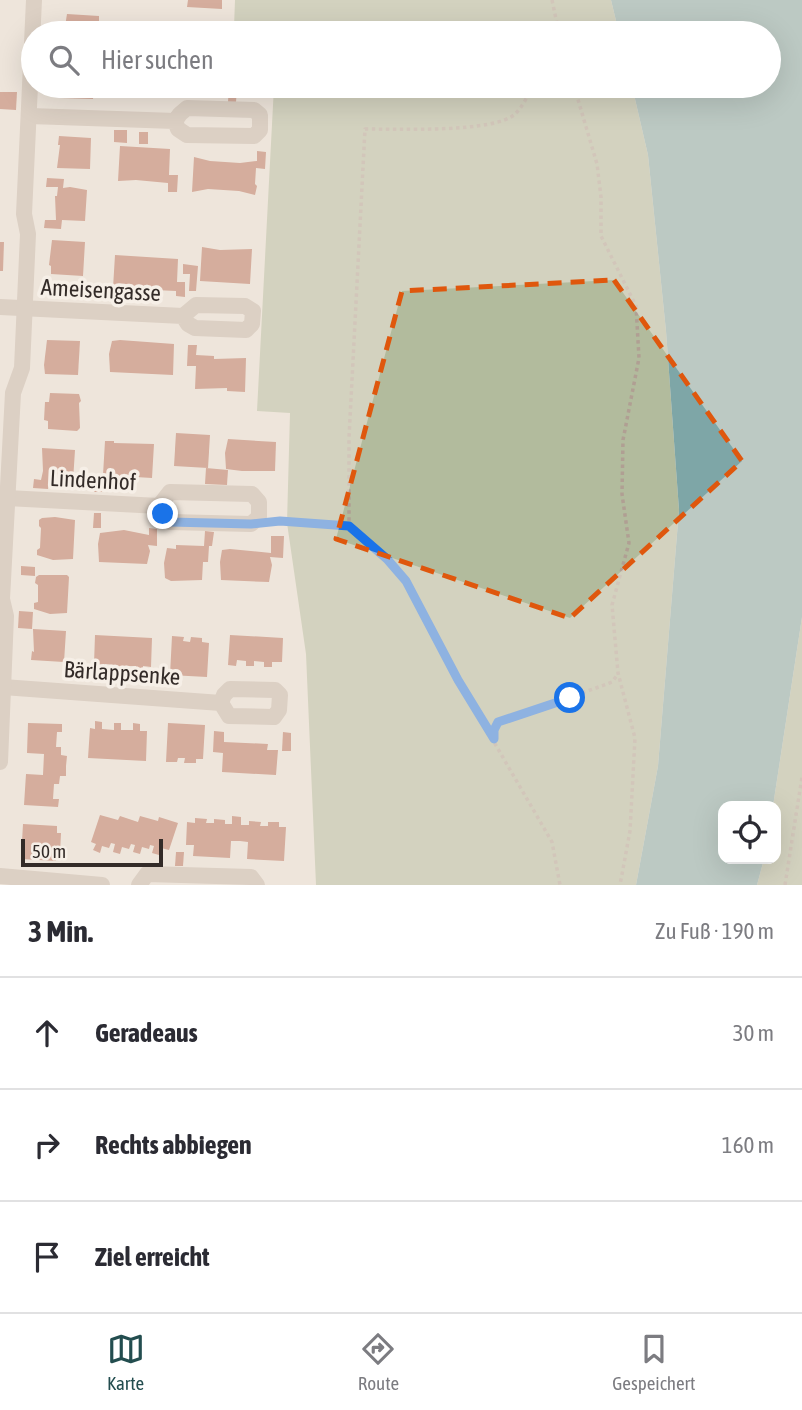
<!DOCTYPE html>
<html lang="de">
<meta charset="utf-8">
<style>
body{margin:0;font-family:"Asap Condensed",sans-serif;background:#f7f7f7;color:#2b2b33}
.controls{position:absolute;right:21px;bottom:21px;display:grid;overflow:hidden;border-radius:14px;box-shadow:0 7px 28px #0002}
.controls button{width:63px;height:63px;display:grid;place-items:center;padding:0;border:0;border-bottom:2px solid #e1e1e2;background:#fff;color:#2b2b33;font:35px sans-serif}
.scale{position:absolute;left:21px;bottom:18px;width:142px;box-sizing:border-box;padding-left:7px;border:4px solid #332b28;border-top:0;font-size:19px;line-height:24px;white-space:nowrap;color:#332b28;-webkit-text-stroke:5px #f6efe7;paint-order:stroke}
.stop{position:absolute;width:21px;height:21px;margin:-16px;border:5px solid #1a73e8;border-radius:50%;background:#fff}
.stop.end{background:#1a73e8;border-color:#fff;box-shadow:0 2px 7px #0008}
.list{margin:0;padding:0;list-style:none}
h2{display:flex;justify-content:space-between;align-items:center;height:91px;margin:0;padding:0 28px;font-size:30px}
h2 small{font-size:23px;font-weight:400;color:#7c7c81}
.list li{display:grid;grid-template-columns:46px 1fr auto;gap:21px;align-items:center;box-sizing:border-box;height:112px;padding:0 28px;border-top:2px solid #e1e1e2}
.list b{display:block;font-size:26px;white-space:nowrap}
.list em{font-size:23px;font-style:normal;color:#7c7c81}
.icon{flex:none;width:38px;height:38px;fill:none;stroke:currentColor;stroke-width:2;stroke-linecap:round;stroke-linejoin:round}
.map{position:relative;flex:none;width:802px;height:885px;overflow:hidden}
.search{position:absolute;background:#fff;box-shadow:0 7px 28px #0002;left:21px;right:21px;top:21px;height:77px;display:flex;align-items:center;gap:18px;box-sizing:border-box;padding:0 24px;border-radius:38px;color:#7c7c81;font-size:26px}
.sheet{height:427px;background:#fff}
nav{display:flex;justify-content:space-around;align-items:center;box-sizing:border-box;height:98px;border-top:2px solid #e1e1e2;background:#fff;font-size:19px;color:#7c7c81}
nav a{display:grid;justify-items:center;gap:4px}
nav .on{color:#234d4f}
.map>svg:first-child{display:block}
.green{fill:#b2bb9d}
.water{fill:#7ea6a7}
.building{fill:#b66852}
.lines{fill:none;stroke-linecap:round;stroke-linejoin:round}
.path{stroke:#b09f93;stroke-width:3.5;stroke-dasharray:3.5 3.5;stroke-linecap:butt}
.minor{stroke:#c5b5a9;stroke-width:16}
.route{stroke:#1a73e8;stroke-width:9}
.marked{fill:none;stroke:#df570d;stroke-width:5;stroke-dasharray:14 9;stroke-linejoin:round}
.labels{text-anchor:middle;stroke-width:7;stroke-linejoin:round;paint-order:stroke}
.street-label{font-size:23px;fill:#332b28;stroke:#f6efe7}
</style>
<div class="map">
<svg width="802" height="885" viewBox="0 0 802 885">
<rect width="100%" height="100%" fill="#eee5db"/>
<!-- green -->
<g class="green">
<path d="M235 0H611L619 33H276V29L234 27Z"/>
<path d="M274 86H632L648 155 666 331 679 510 658 766 636 885H316L306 654 287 523 290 413 257 411Z"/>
<path d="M802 617V885H757L764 859H776V806H773Z"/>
</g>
<!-- water -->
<path class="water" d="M611 0H802V617L773 806H723V859H764L757 885H636L658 766 679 510 666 331 648 155 632 86H769V33H619Z"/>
<!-- building -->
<g class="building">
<path d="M188 0H222V9L187 7Z"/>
<path d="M67 14 99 16V33H64Z"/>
<path d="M63 86H94L93 99 61 98Z"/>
<path d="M123 86H173V95L123 92Z"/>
<path d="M229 86H261L260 92 237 88 236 102H228Z"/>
<path d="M0 92H17L16 110 0 109Z"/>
<path d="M114 130H127V143L114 142Z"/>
<rect x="139" y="132" width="9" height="12"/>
<path d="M59 136 91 138 90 169 57 168 60 145H58Z"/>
<path d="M120 146 170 149 169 175H178L177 192H168V183L136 180 118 181Z"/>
<path d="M257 151 266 152 265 169 256 168 255 184 257 186 255 195 239 191 208 189 192 192 194 157 210 161 240 163 257 161Z"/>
<path d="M47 178 64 179 63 188 70 187 87 190 85 221 62 220 61 229 44 228 45 220H56L55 196H57L58 187H46Z"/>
<path d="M52 240 85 242 83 276 51 274V266L49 265Z"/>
<path d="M0 242H4L3 271H0Z"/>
<path d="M202 247 220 250 252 249 250 284 200 281Z"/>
<path d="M115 255 178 259 177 282H185V297L176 296V291L113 288Z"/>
<path d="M183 264 198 266 196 291H189L190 274H183Z"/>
<path d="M105 288 113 289V301H105Z"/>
<path d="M47 340 80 341 78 375 45 374 44 365Z"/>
<path d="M120 340 174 344 173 375 110 372 109 354 112 341Z"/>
<path d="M188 345H197L196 355 214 356V359L246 358 245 392 227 391V388L195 389 196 366H187Z"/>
<path d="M50 393 79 394 81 401 79 403 80 428 77 431 48 429V421L44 420 45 402H49Z"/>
<path d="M176 433 210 435 208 468 174 466Z"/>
<path d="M228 439 276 442 275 471H242L226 469 225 453Z"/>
<path d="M105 441H114V443L154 444 152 478 103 475Z"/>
<path d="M42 448 75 450 73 481 49 480 48 489 33 488 34 479 41 480 43 471Z"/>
<path d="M206 468 228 470 227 485 205 484Z"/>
<path d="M95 478 103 479 102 492H94Z"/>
<path d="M94 513H101V528H93Z"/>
<path d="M55 517 75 520 73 559 53 560 37 555V550L40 548 41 528 39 526V520L42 518Z"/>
<path d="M149 528 157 529V546L148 545 150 551 147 564 99 562 98 544 100 533 124 530 149 535Z"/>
<path d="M205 531 214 532 212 546H209L208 562H203L202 580 171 581 165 578 164 563 167 548 176 549V545L204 546Z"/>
<path d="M271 536H284L283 558 270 557 272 565 269 582 221 580 220 562 222 550 230 549 271 553Z"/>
<path d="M21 566 35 567V576L21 575Z"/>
<path d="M39 575H67L69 577 67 613 50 614 34 609V603L38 602V585L35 583 36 577Z"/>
<path d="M19 611 33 612 32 629 18 628Z"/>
<path d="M33 629 66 631 64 662 31 660 32 651 34 652Z"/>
<path d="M95 635 152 638 151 667 143 666V673H136V666H124V672H117V665L105 664V672L98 671V664H94Z"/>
<path d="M230 635 283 638 282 662H272V667H264V662L254 661V666H246V661L237 660 236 666 228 665Z"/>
<path d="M172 636 184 637 183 641 190 642 191 637 202 638V642L209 643 207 677 170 675Z"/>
<path d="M95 721 102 722V729L114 730V723H121V730H133V723L140 724V731H147L146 761 88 758 90 728 95 729Z"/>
<path d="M28 723 62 724V732H57L56 747H61V755L67 756 66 766V776H60L59 784H54L53 799H59L58 807 24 805 26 774 43 775 44 754 27 753Z"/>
<path d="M168 723 205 725 203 759H196V763H184L185 758H178L177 762H166Z"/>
<path d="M214 731 224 732V742L268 744 267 750H278L276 775 222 772 223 753 213 752Z"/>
<path d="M283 732 291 733V751H282Z"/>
<path d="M100 815 118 820 120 816 138 822 140 816 158 821 159 817 178 823 169 850 161 848 159 855 152 853 154 846 150 845 149 849 142 847 140 854 133 852 135 845 131 844 129 849 122 847 120 854 113 852 115 844 111 843 109 848 102 846 100 853 93 850 96 844 91 842Z"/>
<path d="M232 816 241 817V825H249V821L261 822 260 826H268V822H279V827H286L284 861 247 859 248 842 240 841H231L230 858 193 856 194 845H186L187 822 195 823V818L207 819 206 823H214V819L225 820V824H232Z"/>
<path d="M23 824 57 826V833H61L60 854H56V861L21 859Z"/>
<path d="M176 852H184L183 866H175Z"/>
</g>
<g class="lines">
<!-- path -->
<g class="path">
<path d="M552 0 559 33"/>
<path d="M550 33 555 20"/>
<path d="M532 86C528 96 523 106 515 114 495 133 396 129 365 129L349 438V526L387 559 406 581 458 680 552 842 560 885"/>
<path d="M574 86 597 164 601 197V236L636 306 639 358 623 440 622 494 629 543 612 605 618 673 635 738 630 831 620 885"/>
<path d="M274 522 349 526"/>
<path d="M494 737V730L498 722 596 688 612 682 618 674"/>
<path d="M785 885 802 777"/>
</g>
<!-- minor -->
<g class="minor">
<path d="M30 116 175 121 180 114 187 108 254 110 260 115V130L254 136 187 135 178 129 175 121"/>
<path d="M0 307 183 316 196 305 245 306 253 311 252 324 246 330 195 328 188 324 183 316"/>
<path d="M7 498 159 506 170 492 252 494 259 502V517L251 524 170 522 159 506"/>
<path d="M3 687 221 703 224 695 230 689 275 690 280 695 279 710 274 717 229 716 221 703"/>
<path d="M0 762 6 616 2 599 13 393 22 368 28 234 24 214 34 0"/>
<path d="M0 876 102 885"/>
<path d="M139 885 147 874 251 877 257 885"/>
</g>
</g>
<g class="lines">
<!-- route -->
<path class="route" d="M163 514 170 522 251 524 280 521 349 526 387 559 406 581 458 680 494 739V730L498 722 570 698"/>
</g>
<!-- marked area -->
<path d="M0 0H802V885H0ZM614 280 742 461 570 618 336 539 402 291Z" fill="#eee5db" fill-opacity=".55" fill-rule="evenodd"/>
<path class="marked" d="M614 280 742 461 570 618 336 539 402 291Z"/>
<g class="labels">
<!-- street labels -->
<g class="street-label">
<text transform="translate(101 290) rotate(3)" y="8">Ameisengasse</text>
<text transform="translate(93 480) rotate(3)" y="8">Lindenhof</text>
<text transform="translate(122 673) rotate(4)" y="8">Bärlappsenke</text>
</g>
</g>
</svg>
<div class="controls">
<button><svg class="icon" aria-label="locate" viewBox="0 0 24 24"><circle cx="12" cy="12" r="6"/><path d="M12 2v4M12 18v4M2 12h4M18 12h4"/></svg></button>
</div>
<div class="scale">50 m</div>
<div class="stop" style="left:570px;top:698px"></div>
<div class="stop end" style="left:163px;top:514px"></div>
<div class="search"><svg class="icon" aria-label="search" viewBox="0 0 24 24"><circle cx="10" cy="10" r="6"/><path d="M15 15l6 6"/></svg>Hier suchen</div>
</div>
<section class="sheet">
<h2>3 Min.<small>Zu Fuß · 190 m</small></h2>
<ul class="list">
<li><svg class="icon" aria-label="ahead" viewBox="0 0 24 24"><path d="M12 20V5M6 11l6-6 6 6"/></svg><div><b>Geradeaus</b></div><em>30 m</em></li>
<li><svg class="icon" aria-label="right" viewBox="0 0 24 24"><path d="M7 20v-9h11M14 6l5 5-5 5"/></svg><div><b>Rechts abbiegen</b></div><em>160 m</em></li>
<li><svg class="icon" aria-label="arrive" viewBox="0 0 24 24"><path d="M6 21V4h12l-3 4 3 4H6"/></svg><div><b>Ziel erreicht</b></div></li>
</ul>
</section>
<nav>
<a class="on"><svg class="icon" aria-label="map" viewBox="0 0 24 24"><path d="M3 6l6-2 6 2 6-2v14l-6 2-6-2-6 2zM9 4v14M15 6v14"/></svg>Karte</a>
<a><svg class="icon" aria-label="directions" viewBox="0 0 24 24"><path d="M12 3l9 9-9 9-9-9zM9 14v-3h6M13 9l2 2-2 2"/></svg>Route</a>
<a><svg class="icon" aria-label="saved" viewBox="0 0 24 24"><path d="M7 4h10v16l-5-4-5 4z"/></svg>Gespeichert</a>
</nav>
